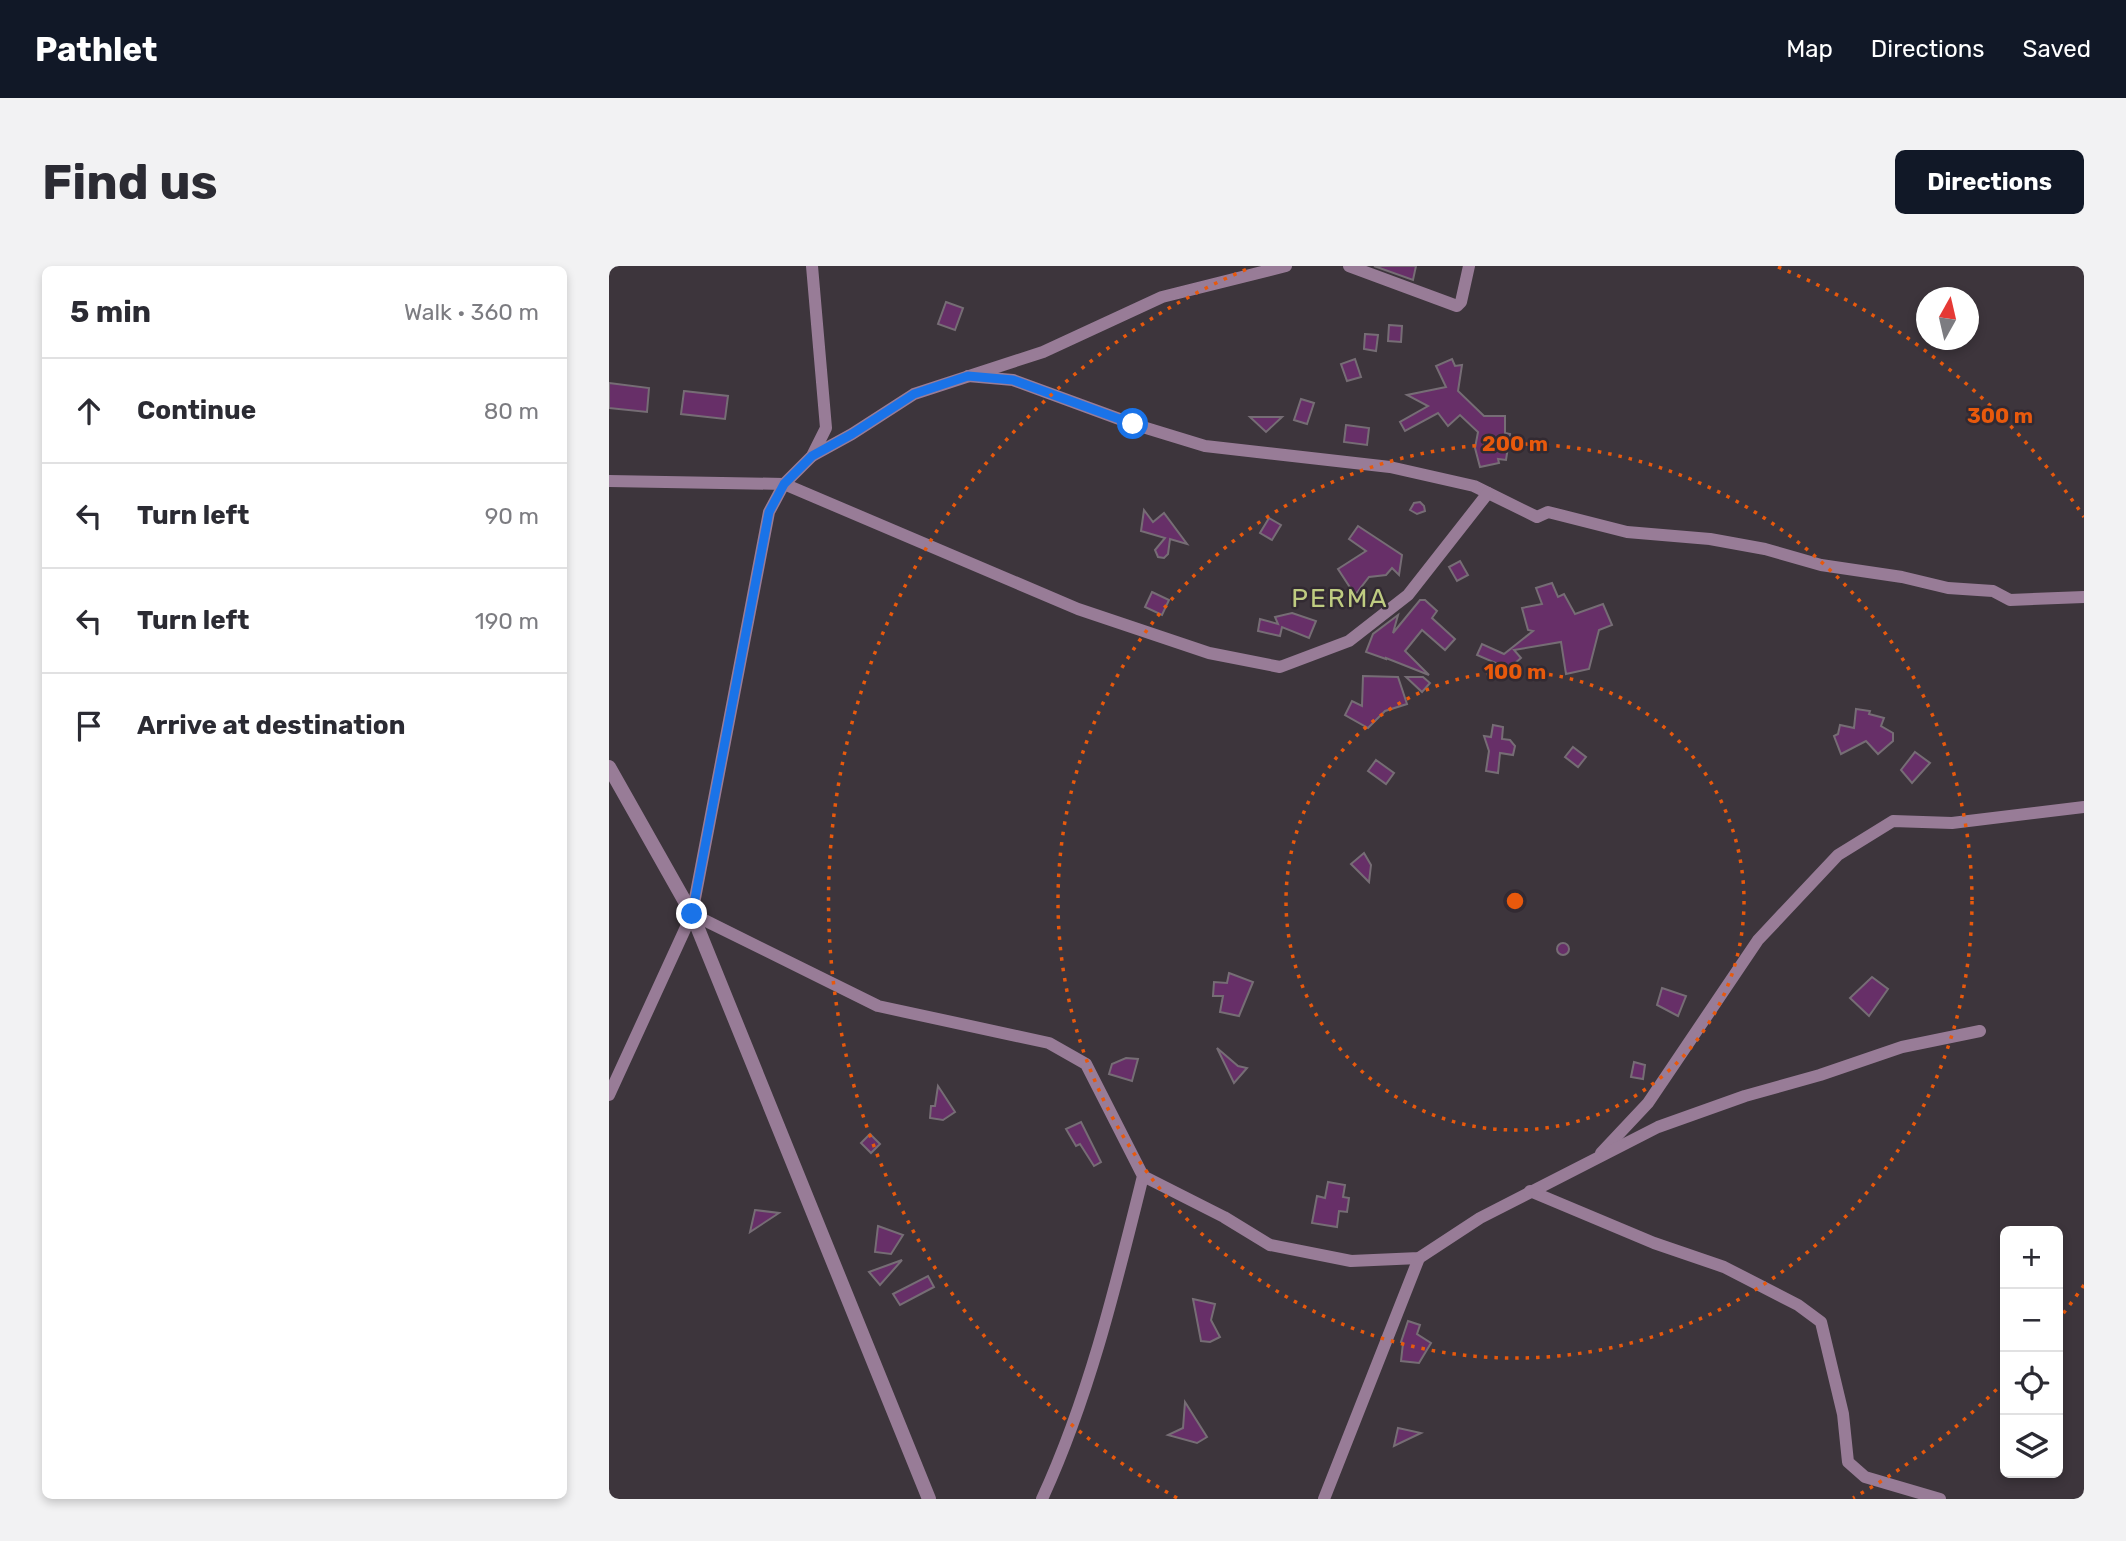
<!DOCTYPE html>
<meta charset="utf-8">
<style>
body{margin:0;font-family:Rubik,sans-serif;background:#f2f2f3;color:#2b2b33}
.controls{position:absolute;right:21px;bottom:21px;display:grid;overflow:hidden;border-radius:10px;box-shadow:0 4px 10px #0003}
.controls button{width:63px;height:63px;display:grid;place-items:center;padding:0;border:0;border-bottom:2px solid #e1e1e2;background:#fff;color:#2b2b33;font:35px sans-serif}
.compass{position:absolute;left:1307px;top:21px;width:63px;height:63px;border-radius:50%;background:#fff;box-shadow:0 4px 10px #0003;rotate:8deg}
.stop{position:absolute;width:21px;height:21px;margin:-16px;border:5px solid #1a73e8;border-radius:50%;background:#fff}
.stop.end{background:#1a73e8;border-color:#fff;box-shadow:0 2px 7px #0008}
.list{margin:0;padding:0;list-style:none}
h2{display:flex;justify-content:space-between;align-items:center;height:91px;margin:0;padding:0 28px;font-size:30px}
h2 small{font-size:23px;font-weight:400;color:#7c7c81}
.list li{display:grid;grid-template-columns:46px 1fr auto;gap:21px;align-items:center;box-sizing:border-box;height:105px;padding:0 28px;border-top:2px solid #e1e1e2}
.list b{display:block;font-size:26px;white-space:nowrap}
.list em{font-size:23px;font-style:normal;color:#7c7c81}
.icon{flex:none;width:38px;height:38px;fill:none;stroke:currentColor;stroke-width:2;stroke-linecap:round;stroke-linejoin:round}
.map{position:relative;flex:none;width:1475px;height:1233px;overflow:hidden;border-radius:10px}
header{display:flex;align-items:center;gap:42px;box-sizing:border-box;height:98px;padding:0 35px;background:#111827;color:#fff}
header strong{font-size:33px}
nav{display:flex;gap:38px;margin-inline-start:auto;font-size:24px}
.intro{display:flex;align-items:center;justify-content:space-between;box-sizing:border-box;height:168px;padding:0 42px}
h1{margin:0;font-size:49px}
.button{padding:18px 32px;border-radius:10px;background:#111827;color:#fff;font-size:24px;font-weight:700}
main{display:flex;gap:42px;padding:0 42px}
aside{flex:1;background:#fff;border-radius:10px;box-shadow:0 4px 10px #0003}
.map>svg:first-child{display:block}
.building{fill:#672f68;stroke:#766d75;stroke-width:2}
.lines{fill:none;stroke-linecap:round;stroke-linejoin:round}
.minor{stroke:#987c97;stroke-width:12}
.tertiary{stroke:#987c97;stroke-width:14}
.route{stroke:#1a73e8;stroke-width:9}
.ring{fill:none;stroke:#e8590c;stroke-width:3.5;stroke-dasharray:3.5 7}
.labels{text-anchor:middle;stroke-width:5;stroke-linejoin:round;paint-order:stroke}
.quarter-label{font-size:26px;letter-spacing:2px;fill:#bfcc81;stroke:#322a32}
.centre{fill:#e8590c;stroke:#322a32;stroke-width:3.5}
.ring-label{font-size:21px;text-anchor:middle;font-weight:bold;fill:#e8590c;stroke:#322a32;stroke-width:5;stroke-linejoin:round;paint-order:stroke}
</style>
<header>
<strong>Pathlet</strong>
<nav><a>Map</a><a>Directions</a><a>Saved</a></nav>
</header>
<div class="intro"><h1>Find us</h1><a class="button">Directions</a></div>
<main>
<aside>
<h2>5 min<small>Walk · 360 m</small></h2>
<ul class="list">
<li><svg class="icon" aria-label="ahead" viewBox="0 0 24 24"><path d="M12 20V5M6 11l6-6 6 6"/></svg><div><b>Continue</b></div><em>80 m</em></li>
<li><svg class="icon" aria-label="left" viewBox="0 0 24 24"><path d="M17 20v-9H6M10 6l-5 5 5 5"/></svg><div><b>Turn left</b></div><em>90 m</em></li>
<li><svg class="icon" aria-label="left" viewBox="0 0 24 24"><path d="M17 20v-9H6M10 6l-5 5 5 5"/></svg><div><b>Turn left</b></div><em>190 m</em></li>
<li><svg class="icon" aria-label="arrive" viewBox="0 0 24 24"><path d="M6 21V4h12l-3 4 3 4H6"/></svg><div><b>Arrive at destination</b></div></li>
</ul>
</aside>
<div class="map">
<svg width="1475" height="1233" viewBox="0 0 1475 1233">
<rect width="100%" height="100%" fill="#3d353c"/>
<!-- building -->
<g class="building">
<path d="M765 0H807L804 14Z"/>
<path d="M337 36 354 42 346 64 329 58Z"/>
<path d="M780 59 793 60 792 76 779 75Z"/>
<path d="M756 68 769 69 767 85 755 83Z"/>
<path d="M746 93 752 111 738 115 732 98Z"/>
<path d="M843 93 846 100 853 99 849 125 875 150H896V167L901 168 897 194 889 193 890 197 871 201 866 182 869 166 851 149 839 160 829 147 796 165 791 156 819 140 798 129 837 121 827 100Z"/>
<path d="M0 117 40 122 38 146 0 142Z"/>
<path d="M75 125 119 130 116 153 72 148Z"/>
<path d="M692 133 705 137 698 158 685 154Z"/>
<path d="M641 151H673L657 166Z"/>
<path d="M737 159 760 162 758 179 735 176Z"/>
<path d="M811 236 815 240 816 245 808 248 801 244 805 237Z"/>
<path d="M535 244 544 256 555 247 578 278 561 273 559 288 555 292 549 291 546 284 556 272 532 265Z"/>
<path d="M660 252 672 259 663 274 651 267Z"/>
<path d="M749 260 793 289 790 309 783 302 777 309 760 311 746 329 729 303 757 285 740 273Z"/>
<path d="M851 295 859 309 848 315 840 301Z"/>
<path d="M943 317 949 331 955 328 966 348 994 338 1003 359 990 364 980 403 957 408 952 376 905 384 912 392 899 403 892 405 889 398 868 389 873 378 895 388 924 365 919 364 913 342 933 338 927 322Z"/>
<path d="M543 326 560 334 553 349 536 341Z"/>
<path d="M811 334H816L828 345 823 352 846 373 836 384 813 364 796 385 820 409 777 392V393L757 386 764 368 789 349 784 367Z"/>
<path d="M683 347 707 355 700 372 673 361 671 370 649 365 651 353 669 358 666 351Z"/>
<path d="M754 410 789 411 798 438 776 445 759 462 736 449 743 435 753 440Z"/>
<path d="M797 411H814L821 417 813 426Z"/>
<path d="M1247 443 1261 445 1260 448 1275 452 1272 460 1284 467V475L1269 488 1257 475 1232 488 1225 470 1229 468 1231 459 1245 462Z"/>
<path d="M884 459 894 461 893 473 901 474 906 480 904 489 891 487 889 507 877 505 880 485 875 470 882 471Z"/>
<path d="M964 481 977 491 969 501 956 491Z"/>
<path d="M1306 486 1321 497 1303 517 1292 504Z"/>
<path d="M767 494 785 507 777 518 759 505Z"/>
<path d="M755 587 762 599 760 616 742 598Z"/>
<circle cx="954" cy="683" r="6"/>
<path d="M620 707 644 716 630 750 611 746 614 730H604L605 716 618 717Z"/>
<path d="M1263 711 1279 723 1260 750 1241 732Z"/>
<path d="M1053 722 1077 730 1069 750 1048 739Z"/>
<path d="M608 782 629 800 638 802 625 817Z"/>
<path d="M517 792 529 793 523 815 500 808 503 798Z"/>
<path d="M1025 796 1036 799 1034 813 1022 811Z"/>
<path d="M329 820 346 846 334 854 321 852 322 840H326Z"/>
<path d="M472 856 492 896 485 900 471 878 467 880 457 863Z"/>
<path d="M261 868 271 878 262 887 252 877Z"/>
<path d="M719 916 736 919 734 931 740 932 738 946 730 945 728 961 703 957 708 930 716 932Z"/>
<path d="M146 944 170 947 141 966Z"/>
<path d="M269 960 294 969 282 988 266 986Z"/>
<path d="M293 994 271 1019 260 1006Z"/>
<path d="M319 1010 325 1021 291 1039 284 1028Z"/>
<path d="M584 1033 606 1038 602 1054 611 1071 601 1076 592 1075Z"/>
<path d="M799 1055 811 1059 808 1068 822 1077 810 1097 792 1095 794 1077 792 1076Z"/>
<path d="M576 1136 598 1171 588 1177 559 1169 574 1162Z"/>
<path d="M789 1162 812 1167 785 1180Z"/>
</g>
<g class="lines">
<!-- minor -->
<g class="minor">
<path d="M740 0 848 40 852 36 860 0"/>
<path d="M359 110 404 114 524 158 596 180 781 201 865 220 928 251 939 246 1018 266 1101 273 1156 283 1212 299 1293 311 1339 322 1384 325 1401 334 1475 331"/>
<path d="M203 190 243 168 305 128 434 86 553 31 677 0"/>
<path d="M0 215 175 218 469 343 600 387 671 401 740 375 799 329 879 227"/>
<path d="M83 648 269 740 440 777 477 798 534 910C507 1019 480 1131 433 1233"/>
<path d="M0 829 83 648 160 246 175 218 203 190 217 162 203 0"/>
<path d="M992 887 1039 837 1149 674 1229 589 1284 555 1343 557 1475 541"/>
<path d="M534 910 615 951 661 979 742 995 810 992 871 952 1049 861 1136 830 1211 809 1293 781 1371 765"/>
<path d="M921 925 1045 977 1115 1001 1189 1039 1212 1056 1234 1148 1239 1196 1256 1211 1331 1233"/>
<path d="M715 1233 810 992"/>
</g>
<!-- tertiary -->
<path class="tertiary" d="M0 501 83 648 320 1233"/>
</g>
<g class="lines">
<!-- route -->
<path class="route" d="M83 648 160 246 175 218 203 190 243 168 305 128 359 110 404 114 524 158"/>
</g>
<!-- distance rings -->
<g class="ring">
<circle cx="906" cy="635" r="229"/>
<circle cx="906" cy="635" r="457"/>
<path d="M1475 1019A686 686 0 0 1 1450 1053M1395 1116A686 686 0 0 1 1244 1232M568 1232A686 686 0 0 1 643 1M1169 1A686 686 0 0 1 1475 251"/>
</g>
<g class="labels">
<!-- quarter labels -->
<g class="quarter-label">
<text x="731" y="341">PERMA</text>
</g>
</g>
<circle cx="906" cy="635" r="10" class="centre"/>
<g class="ring-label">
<text x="1391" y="157">300 m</text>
<text x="906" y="185">200 m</text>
<text x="906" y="413">100 m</text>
</g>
</svg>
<div class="controls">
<button>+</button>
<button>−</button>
<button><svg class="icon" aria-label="locate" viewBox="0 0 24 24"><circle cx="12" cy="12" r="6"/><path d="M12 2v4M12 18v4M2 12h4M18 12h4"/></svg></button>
<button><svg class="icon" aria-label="layers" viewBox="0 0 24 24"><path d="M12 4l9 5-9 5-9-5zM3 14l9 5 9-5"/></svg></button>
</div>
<svg class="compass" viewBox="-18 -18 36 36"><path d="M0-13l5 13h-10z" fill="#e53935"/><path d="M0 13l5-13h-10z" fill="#7c7c81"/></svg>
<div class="stop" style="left:524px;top:158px"></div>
<div class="stop end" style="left:83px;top:648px"></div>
</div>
</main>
